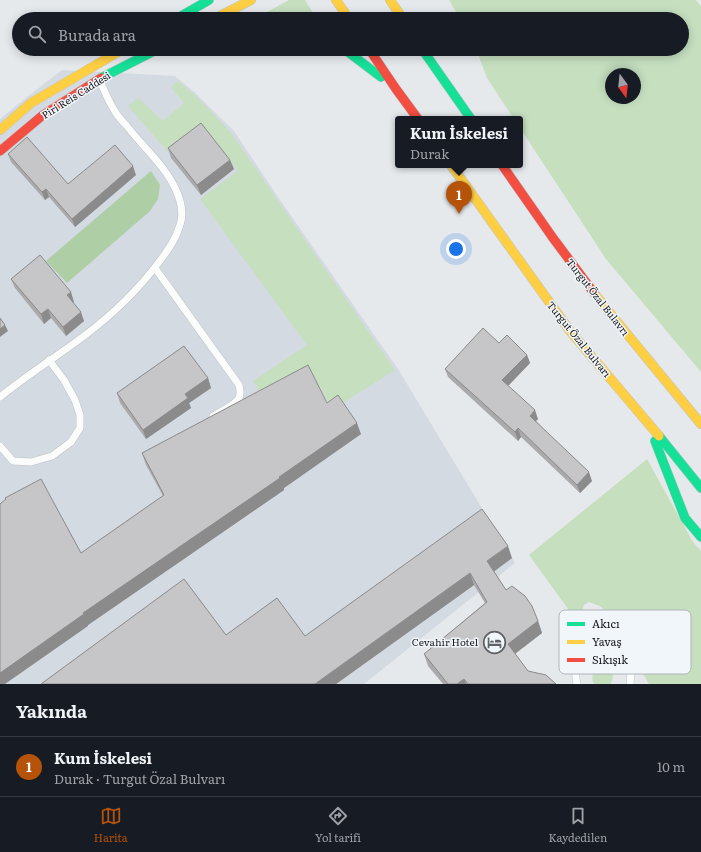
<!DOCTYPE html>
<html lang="tr">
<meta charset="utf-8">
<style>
body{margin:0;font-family:Literata,serif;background:#242831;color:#f1f3f6}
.compass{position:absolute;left:605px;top:68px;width:36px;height:36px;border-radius:50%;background:#171b24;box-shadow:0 2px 10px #0003;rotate:165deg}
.you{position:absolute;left:456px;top:249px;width:14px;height:14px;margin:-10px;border:3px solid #fff;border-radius:50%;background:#1a73e8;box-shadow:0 0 0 6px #1a73e833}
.badge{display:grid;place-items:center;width:26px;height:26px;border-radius:50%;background:#b45309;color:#fff;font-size:13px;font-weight:700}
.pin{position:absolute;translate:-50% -33px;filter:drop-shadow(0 1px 2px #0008)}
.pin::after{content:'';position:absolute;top:21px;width:14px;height:12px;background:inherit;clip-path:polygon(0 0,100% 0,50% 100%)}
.popup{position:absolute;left:395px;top:116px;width:128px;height:52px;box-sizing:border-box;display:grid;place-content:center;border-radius:4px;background:#171b24;filter:drop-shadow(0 1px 3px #0005);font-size:13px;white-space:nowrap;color:#9ea1a6}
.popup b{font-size:15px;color:#f1f3f6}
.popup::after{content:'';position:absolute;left:50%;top:100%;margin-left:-8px;border:8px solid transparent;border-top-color:#171b24}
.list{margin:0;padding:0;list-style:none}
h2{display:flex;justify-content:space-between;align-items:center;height:52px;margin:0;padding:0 16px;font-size:17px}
h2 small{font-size:13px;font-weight:400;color:#9ea1a6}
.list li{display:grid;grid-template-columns:26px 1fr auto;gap:12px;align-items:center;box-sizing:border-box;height:60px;padding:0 16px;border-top:1px solid #363941}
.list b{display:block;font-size:15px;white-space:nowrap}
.list p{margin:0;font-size:13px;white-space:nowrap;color:#9ea1a6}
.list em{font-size:13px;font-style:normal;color:#9ea1a6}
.icon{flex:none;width:22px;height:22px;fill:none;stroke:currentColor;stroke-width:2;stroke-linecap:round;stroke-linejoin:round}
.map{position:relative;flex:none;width:701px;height:684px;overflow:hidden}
.search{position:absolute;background:#171b24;box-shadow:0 2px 10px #0003;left:12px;right:12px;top:12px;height:44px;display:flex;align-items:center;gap:10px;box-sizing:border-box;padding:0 14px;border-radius:22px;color:#9ea1a6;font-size:15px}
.sheet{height:112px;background:#171b24}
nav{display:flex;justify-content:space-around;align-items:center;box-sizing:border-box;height:56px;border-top:1px solid #363941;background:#171b24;font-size:11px;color:#9ea1a6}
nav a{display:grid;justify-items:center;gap:2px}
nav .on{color:#b45309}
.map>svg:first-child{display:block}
.built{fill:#d3dae1}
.green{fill:#c5dfbf;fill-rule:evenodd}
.forest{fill:#aecea5}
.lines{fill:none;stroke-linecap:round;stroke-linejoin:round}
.lane-casing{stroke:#c0c2c5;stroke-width:8}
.fast-casing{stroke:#c0c2c5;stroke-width:10}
.slow-casing{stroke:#c0c2c5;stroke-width:10}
.jam-casing{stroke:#c0c2c5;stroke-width:10}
.lane{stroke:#fbfcfc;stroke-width:7}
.fast{stroke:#16e098;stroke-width:9}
.slow{stroke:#ffcf43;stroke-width:9}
.jam{stroke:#f24e42;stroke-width:9}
.wall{fill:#aaaaac}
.shaded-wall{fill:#8b8b8c}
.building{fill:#c6c6c8;stroke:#8b8b8c}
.labels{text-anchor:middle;stroke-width:3;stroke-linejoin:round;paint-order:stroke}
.street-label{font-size:10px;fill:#17191b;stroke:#f1f6fb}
.poi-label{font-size:10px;fill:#17191b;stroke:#f1f6fb;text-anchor:end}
.key{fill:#f1f6fb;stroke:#b0b4b8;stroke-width:1}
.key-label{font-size:11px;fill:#17191b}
</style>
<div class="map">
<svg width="701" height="684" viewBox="0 0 701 684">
<rect width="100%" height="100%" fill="#e6e9ec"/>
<!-- built -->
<path class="built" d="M62 70 175 76 194 92 234 131 278 197 398 369 515 563 364 684H0V119L18 104Z"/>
<!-- green -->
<g class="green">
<path d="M289 0H305L317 19H311L267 12Z"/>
<path d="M449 0H696L701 6V372L606 259 520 128V119H514L487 78 476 49H682V19H460ZM611 74H635V98H611Z"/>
<path d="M178 81 200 100 231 133 395 370 303 428 328 402 312 373 264 398 253 381 307 345 200 199 238 171 203 128 169 153 128 106 138 98 163 121 184 103 171 87Z"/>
<path d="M647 459 693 542 701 551V684H649L626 644 607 612 600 606 589 602 584 605 582 611V619L579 624 529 555Z"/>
<path d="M601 667C608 667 611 670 613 676L611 684H594C590 677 593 670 601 667Z"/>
</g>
<!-- forest -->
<path class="forest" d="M151 171 160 185 158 199 150 211 67 283 46 261Z"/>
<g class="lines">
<defs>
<g id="lane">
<path d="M155 268 239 385C240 389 241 394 239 398 235 405 220 412 213 416"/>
<path d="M0 397C27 375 56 357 84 336 112 315 138 290 159 262 168 250 176 239 180 225 184 213 181 201 176 190 165 165 142 146 126 125 121 120 116 114 113 108 108 100 104 90 100 81"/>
<path d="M0 446 13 461 31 462 52 456 71 442 80 428V415L75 400 64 380 49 360"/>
<path d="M577 684C566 642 638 635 630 684"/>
</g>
<g id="fast">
<path d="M176 19 209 0"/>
<path d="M344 49 381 77"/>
<path d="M422 49 471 119"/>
<path d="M101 78 158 49"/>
<path d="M659 436 701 488"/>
<path d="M655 441 685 518 701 537"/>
</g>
<g id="slow">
<path d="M336 0 349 19"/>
<path d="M390 0 403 19"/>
<path d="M214 19 251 0"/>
<path d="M0 130 31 103 123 49"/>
<path d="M451 165 570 331 659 436"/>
<path d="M594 293 609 312 701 424"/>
</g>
<g id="jam">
<path d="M369 49 396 89 418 119"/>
<path d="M0 151 43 115 101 78"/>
<path d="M502 165 553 238 594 293"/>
</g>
</defs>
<!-- lane casing -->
<use href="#lane" class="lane-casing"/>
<!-- fast casing -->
<use href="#fast" class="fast-casing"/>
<!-- slow casing -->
<use href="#slow" class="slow-casing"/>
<!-- jam casing -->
<use href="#jam" class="jam-casing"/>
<!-- lane -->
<use href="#lane" class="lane"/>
<!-- fast -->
<use href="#fast" class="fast"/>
<!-- slow -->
<use href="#slow" class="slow"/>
<!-- jam -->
<use href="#jam" class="jam"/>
</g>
<!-- wall -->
<g class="wall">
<path d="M168 148 230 160 234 169 201 195 171 158Z"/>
<path d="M8 154 68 184 136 175 75 227 49 197 45 200 11 162Z"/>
<path d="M11 279 74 302H73L84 321 66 336 51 318 44 324 15 288Z"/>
<path d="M499 343 527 355 530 363 508 386 538 419 536 421 592 481 580 493 521 437 518 441 448 377 445 369Z"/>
<path d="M208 378 211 388 189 403 191 408 146 439 120 403 117 393Z"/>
<path d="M327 403 361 434 284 488V490L88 625V626L6 500 81 553 163 496 146 465 142 453Z"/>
<path d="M512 558 494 571 506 590 538 621 542 633 515 654 528 671 556 684H443L428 666 424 654 485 603 474 585 336 684 226 635 305 636Z"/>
</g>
<!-- shaded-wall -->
<g class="shaded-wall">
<path d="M230 160 234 169 201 195 197 185Z"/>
<path d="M133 166 136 175 75 227 72 219Z"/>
<path d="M46 189 49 197 45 200 42 192Z"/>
<path d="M71 292 74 302 71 304 67 295Z"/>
<path d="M48 309 51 318 44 324 41 314Z"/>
<path d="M81 312 84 321 66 336 63 327Z"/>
<path d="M5 325 8 331 0 337V329Z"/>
<path d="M527 355 530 363 505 389 502 380Z"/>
<path d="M208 378 211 388 189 403 191 408 146 439 143 430 185 394Z"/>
<path d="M535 410 538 419 533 424 530 416Z"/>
<path d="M357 423 361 434 284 488V490L88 625V626L5 684H0V673L83 613Z"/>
<path d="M518 428 521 437 518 441 515 432Z"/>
<path d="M589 472 592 481 580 493 577 485Z"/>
<path d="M508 546 512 558 492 573 487 561Z"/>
<path d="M470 573 474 585 336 684H315Z"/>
<path d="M538 621 542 633 512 656 508 644Z"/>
<path d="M464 679 466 684H457Z"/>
</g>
<!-- building -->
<g class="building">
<path d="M201 123 230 160 197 185 168 148Z"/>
<path d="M27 137 68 184 115 145 133 166 72 219 46 189 42 192 8 154Z"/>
<path d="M40 255 71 292 67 295 81 312 63 327 48 309 41 314 11 279Z"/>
<path d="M0 318 5 325 0 329Z"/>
<path d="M483 328 499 343 507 335 527 355 502 380 535 410 530 416 589 472 577 485 518 428 515 432 445 369Z"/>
<path d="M184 346 208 378 185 394 188 398 143 430 117 393Z"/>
<path d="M308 365 327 403 338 395 357 423 279 477 280 478 83 613 84 614 0 673V504L6 499 5 498 41 479 81 553 164 495 142 453Z"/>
<path d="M482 509 508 546 487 561 506 590 512 586 525 596 532 606 538 621 508 644 528 671 546 675 556 684H468L464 679 457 684H448L424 654 487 602 470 573 315 684H41L184 579 226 635 277 598 305 636Z"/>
</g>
<!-- icons -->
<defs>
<symbol id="hotel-ring" viewBox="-11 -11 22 22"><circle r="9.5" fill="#f1f6fb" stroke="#5f6264" stroke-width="1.5"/><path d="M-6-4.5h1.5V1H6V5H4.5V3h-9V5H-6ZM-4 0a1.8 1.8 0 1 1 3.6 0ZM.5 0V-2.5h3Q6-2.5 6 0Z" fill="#5f6264"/></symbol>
</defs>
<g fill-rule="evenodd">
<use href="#hotel-ring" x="482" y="630" width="25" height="25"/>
</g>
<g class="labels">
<!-- street labels -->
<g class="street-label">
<text transform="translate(76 95) rotate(-32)" y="4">Piri Reis Caddesi</text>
<text transform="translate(598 297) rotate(52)" y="4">Turgut Özal Bulavrı</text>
<text transform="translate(579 339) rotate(51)" y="4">Turgut Özal Bulvarı</text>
</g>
<!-- poi labels -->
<g class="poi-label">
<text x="478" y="646">Cevahir Hotel</text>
</g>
</g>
<!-- legend -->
<rect x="559" y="610" width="132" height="64" rx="6" class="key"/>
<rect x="567" y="622" width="18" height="4" fill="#16e098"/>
<rect x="567" y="640" width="18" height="4" fill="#ffcf43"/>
<rect x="567" y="658" width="18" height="4" fill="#f24e42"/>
<g class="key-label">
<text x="592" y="628">Akıcı</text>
<text x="592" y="646">Yavaş</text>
<text x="592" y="664">Sıkışık</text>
</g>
</svg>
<svg class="compass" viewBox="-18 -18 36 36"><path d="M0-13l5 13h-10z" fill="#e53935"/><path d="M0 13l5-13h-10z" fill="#9ea1a6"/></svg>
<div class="you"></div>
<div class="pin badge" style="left:459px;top:214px">1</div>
<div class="popup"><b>Kum İskelesi</b>Durak</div>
<div class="search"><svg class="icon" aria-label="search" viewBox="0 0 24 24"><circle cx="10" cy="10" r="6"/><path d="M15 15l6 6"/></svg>Burada ara</div>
</div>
<section class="sheet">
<h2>Yakında<small></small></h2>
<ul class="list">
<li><span class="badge">1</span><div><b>Kum İskelesi</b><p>Durak · Turgut Özal Bulvarı</p></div><em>10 m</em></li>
</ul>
</section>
<nav>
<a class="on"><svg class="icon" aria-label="map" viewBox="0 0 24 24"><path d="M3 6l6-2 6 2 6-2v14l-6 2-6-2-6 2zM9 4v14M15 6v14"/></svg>Harita</a>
<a><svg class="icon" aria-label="directions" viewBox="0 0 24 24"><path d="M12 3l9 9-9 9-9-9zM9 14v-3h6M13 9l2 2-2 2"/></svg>Yol tarifi</a>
<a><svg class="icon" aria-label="saved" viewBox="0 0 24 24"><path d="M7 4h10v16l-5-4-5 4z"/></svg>Kaydedilen</a>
</nav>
